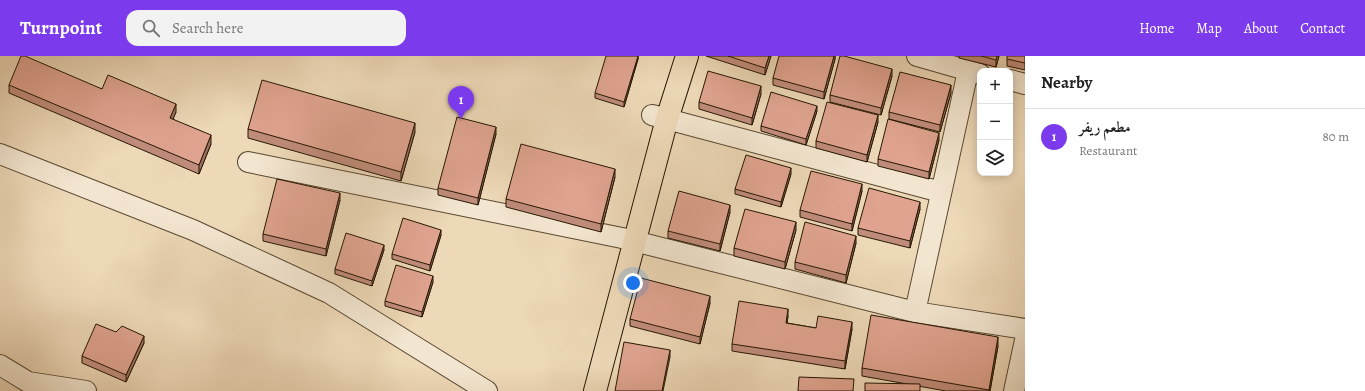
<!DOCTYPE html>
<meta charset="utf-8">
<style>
body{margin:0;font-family:Alegreya,Amiri,serif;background:#f2f2f2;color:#222}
.controls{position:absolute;right:12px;top:12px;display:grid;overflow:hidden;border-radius:8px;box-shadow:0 2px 10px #0003}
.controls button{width:36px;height:36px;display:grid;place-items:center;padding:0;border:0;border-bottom:1px solid #e0e0e0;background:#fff;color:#222;font:20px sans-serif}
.you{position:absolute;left:633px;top:227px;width:14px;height:14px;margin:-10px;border:3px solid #fff;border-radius:50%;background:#1a73e8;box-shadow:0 0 0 6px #1a73e833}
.badge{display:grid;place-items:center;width:26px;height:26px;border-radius:50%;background:#7c3aed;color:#fff;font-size:13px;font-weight:700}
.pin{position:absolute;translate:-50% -33px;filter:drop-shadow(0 1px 2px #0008)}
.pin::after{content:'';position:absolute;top:21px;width:14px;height:12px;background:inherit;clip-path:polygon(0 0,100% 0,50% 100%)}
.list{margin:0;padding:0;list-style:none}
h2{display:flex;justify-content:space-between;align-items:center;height:52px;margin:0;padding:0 16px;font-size:17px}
h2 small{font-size:13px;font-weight:400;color:#767676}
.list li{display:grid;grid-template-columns:26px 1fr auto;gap:12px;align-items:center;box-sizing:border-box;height:56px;padding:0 16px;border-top:1px solid #e0e0e0}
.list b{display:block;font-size:15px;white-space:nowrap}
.list p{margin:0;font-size:13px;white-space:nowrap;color:#767676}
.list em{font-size:13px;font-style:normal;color:#767676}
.icon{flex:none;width:22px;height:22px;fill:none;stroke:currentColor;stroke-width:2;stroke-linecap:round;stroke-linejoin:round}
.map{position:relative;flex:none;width:1025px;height:335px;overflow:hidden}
header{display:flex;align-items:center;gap:24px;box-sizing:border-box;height:56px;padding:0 20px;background:#7c3aed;color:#fff}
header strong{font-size:19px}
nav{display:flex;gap:22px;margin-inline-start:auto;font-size:14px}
.search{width:280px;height:36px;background:#f2f2f2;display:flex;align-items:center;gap:10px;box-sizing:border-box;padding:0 14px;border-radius:12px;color:#767676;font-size:15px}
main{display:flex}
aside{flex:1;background:#fff}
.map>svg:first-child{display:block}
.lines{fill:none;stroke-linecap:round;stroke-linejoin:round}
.minor-casing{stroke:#584730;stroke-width:22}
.major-casing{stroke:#261703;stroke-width:24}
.minor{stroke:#f3e6d0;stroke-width:20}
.major{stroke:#edd8b7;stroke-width:22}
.wall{fill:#c08c7b;stroke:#261703}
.shaded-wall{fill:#9c7264;stroke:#261703}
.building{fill:#dfa38f;stroke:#261703}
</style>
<header>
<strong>Turnpoint</strong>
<div class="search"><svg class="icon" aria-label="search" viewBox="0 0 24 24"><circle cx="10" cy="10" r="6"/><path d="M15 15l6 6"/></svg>Search here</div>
<nav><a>Home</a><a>Map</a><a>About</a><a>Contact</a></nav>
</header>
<main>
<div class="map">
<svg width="1025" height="335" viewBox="0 0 1025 335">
<rect width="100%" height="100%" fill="#edd8b7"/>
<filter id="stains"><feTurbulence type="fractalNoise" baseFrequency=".005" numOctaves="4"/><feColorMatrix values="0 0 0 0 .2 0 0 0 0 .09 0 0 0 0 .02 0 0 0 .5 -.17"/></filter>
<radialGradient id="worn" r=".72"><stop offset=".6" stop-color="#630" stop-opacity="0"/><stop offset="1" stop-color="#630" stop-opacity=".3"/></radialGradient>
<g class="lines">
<defs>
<g id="minor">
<path d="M917 0 980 18"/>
<path d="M1010 24 1025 28"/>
<path d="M652 59 941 136"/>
<path d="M0 98 193 174 329 237 487 335"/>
<path d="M248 106 622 182 915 256 1025 273"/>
<path d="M915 256 968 15"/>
<path d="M0 309 28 326 86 335"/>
<path d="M1014 335 1025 284"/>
</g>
<path id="major" d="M595 335 667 63 687 0"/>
</defs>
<!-- minor casing -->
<use href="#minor" class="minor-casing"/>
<!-- major casing -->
<use href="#major" class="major-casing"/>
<!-- minor -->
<use href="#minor" class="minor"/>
<!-- major -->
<use href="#major" class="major"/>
</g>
<!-- wall -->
<g class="wall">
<path d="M638 0V3L624 51 595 42V37Z"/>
<path d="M706 0H771L765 19Z"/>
<path d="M835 0V3L824 43 773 29V22Z"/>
<path d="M959 0H999L996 11 959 2Z"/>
<path d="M1025 0V14L1007 10V3Z"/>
<path d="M892 20 881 59 830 46V39Z"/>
<path d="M9 29 102 33 176 56 173 63 211 88 199 118 9 37Z"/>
<path d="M951 37 940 76 889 63V56Z"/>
<path d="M761 38 752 69 699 53V46Z"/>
<path d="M817 55 806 89 761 75V70Z"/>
<path d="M878 66 867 106 816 92V85Z"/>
<path d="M248 73 415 76 401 125 248 82Z"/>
<path d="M496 78 478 149 438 139V132Z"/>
<path d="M939 84 929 123 878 110V103Z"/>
<path d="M791 118 781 151 735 138V133Z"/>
<path d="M615 121 601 176 506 151V143Z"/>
<path d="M862 135 852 175 800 161V154Z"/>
<path d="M340 144 326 200 263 185V178Z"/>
<path d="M920 153 910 192 858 179V172Z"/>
<path d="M730 156 720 195 668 182V175Z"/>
<path d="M796 174 785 213 734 200V192Z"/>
<path d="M441 179 430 215 392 203V198Z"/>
<path d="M856 187 846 227 795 213V206Z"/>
<path d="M384 194 372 230 335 218V213Z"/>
<path d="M433 226 422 261 385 250V245Z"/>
<path d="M710 247 700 288 630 270V263Z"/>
<path d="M788 260 787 267 816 272 852 273 845 313 732 295V288Z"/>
<path d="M116 276 144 287 126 326 82 307V300Z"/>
<path d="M998 290 990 335H946L862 320V312Z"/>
</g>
<!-- shaded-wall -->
<g class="shaded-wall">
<path d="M638 0V3L624 51V46Z"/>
<path d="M769 0H771L765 19V12Z"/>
<path d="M834 0H835V3L824 43V36Z"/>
<path d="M997 0H999L996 11V4Z"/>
<path d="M892 13V20L881 59V52Z"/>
<path d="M951 29V37L940 76V69Z"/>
<path d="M761 30V38L752 69V62Z"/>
<path d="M176 48V56L170 70V62Z"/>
<path d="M817 50V55L806 89V83Z"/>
<path d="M878 59V66L867 106V99Z"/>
<path d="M415 67V76L401 125V116Z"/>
<path d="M496 71V78L478 149V142Z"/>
<path d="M939 77V84L929 123V116Z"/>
<path d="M211 79V88L199 118V109Z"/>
<path d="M791 112V118L781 151V146Z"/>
<path d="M615 113V121L601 176V168Z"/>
<path d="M862 128V135L852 175V168Z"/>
<path d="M340 137V144L326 200V193Z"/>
<path d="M920 146V153L910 192V185Z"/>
<path d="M730 149V156L720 195V188Z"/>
<path d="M796 166V174L785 213V206Z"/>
<path d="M441 174V179L430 215V209Z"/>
<path d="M856 180V187L846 227V219Z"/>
<path d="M384 189V194L372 230V225Z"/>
<path d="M433 220V226L422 261V256Z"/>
<path d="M710 240V247L700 288V281Z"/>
<path d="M788 253V260L786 274V267Z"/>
<path d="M852 266V273L845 313V305Z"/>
<path d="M144 280V287L126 326V319Z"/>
<path d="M998 281V290L990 335H989Z"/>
<path d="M670 294V301L663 335H662Z"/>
</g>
<!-- building -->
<g class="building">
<path d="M21 0H25L102 33 108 19 176 48 170 62 211 79 199 109 9 29Z"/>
<path d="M606 0H638L624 46 595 37Z"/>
<path d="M728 0H769L765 12Z"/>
<path d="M779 0H834L824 36 773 22Z"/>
<path d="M840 0H844L892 13 881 52 830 39Z"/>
<path d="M981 0H997L996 4Z"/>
<path d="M1007 0H1025V7L1007 3Z"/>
<path d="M708 15 761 30 752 62 699 46Z"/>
<path d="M900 16 951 29 940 69 889 56Z"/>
<path d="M262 24 415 67 401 116 248 73Z"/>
<path d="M771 36 817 50 806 83 761 70Z"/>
<path d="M827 46 878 59 867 99 816 85Z"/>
<path d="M457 61 496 71 478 142 438 132Z"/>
<path d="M888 63 939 77 929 116 878 103Z"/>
<path d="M521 88 615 113 601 168 506 143Z"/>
<path d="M746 99 791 112 781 146 735 133Z"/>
<path d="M811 115 862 128 852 168 800 154Z"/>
<path d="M277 123 340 137 326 193 263 178Z"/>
<path d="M869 132 920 146 910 185 858 172Z"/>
<path d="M679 135 730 149 720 188 668 175Z"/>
<path d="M745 153 796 166 785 206 734 192Z"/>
<path d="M403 162 441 174 430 209 392 198Z"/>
<path d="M805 166 856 180 846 219 795 206Z"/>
<path d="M346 177 384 189 372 225 335 213Z"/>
<path d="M396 209 433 220 422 256 385 245Z"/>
<path d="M641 222 710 240 700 281 630 263Z"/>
<path d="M739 245 788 253 786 267 816 272 818 260 852 266 845 305 732 288Z"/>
<path d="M871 259 998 281 989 334 862 312Z"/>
<path d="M96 268 116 276 122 270 144 280 126 319 82 300Z"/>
<path d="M624 286 670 294 662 335H615Z"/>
<path d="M799 321 854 323 853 335H798Z"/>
<path d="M865 327 920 328V335H865Z"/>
</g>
<rect width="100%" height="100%" filter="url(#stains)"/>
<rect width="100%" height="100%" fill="url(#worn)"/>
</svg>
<div class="controls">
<button>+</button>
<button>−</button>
<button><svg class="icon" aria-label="layers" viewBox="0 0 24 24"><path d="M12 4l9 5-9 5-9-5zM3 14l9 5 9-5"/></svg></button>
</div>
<div class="you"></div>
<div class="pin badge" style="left:461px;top:63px">1</div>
</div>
<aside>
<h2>Nearby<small></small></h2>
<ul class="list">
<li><span class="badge">1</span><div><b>مطعم ريفر</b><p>Restaurant</p></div><em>80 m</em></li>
</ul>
</aside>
</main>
